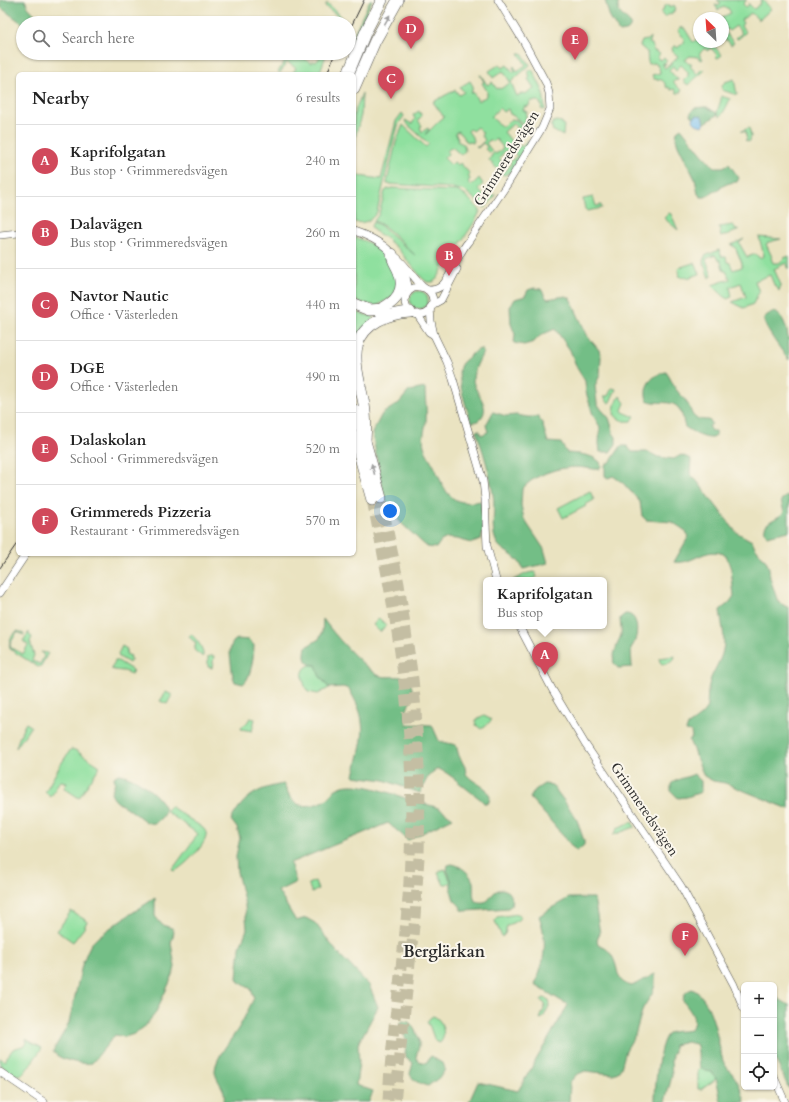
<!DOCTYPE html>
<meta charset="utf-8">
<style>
body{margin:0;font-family:Cardo,serif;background:#f2f2f2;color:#222}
.controls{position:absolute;right:12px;bottom:12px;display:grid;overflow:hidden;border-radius:6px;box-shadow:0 1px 3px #0004}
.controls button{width:36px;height:36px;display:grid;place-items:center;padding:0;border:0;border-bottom:1px solid #e0e0e0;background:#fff;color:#222;font:20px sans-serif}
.compass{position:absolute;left:693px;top:12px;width:36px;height:36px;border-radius:50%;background:#fff;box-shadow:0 1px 3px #0004;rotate:335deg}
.you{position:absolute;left:390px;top:511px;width:14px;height:14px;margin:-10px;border:3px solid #fff;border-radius:50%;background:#1a73e8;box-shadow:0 0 0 6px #1a73e833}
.badge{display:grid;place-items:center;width:26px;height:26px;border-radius:50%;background:#d1495b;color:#fff;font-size:13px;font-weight:700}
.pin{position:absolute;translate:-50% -33px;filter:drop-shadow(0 1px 2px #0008)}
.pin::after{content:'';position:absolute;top:21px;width:14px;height:12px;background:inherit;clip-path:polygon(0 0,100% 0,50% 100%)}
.popup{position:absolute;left:483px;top:577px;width:124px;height:52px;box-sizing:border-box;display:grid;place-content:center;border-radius:6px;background:#fff;filter:drop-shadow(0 1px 3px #0005);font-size:13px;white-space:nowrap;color:#767676}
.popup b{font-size:15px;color:#222}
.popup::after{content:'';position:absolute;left:50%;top:100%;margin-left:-8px;border:8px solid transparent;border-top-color:#fff}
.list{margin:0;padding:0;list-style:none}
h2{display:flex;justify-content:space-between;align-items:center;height:52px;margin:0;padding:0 16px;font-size:17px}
h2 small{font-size:13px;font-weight:400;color:#767676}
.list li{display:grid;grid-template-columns:26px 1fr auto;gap:12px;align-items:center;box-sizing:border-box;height:72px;padding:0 16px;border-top:1px solid #e0e0e0}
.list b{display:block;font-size:15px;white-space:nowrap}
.list p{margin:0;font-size:13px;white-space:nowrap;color:#767676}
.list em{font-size:13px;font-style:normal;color:#767676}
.icon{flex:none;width:22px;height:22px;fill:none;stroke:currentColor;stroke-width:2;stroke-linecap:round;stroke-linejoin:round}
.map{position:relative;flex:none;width:789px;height:1102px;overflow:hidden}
.search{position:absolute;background:#fff;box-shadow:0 1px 3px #0004;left:16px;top:16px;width:340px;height:44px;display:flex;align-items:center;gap:10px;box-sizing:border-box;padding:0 14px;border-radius:22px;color:#767676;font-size:15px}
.panel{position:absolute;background:#fff;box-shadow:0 1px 3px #0004;left:16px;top:72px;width:340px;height:484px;border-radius:6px}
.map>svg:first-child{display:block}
.green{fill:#8fe09f;stroke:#5d8665}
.forest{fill:#73be86;stroke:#4f7458}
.water{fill:#77bfef;stroke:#51758d}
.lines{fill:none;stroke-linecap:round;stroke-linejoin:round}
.highway-tunnel{stroke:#c4bea3;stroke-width:11;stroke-dasharray:11 5.5;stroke-linecap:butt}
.minor-casing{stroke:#484742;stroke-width:8}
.highway-casing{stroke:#484742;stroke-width:12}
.minor{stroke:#fff;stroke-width:7}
.highway{stroke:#fff;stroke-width:11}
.tram{stroke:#2b2b2b;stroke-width:1}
.oneway{fill:#a0a0a0}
.labels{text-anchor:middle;stroke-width:4;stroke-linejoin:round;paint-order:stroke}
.street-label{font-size:14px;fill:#2b2b2b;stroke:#fbf7ec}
.quarter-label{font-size:16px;font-weight:bold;fill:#2b2b2b;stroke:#fbf7ec}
</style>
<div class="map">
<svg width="789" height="1102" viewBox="0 0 789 1102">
<rect width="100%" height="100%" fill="#fbf7ec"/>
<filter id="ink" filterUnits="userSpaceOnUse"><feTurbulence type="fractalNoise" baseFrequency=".025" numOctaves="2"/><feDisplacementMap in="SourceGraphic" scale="8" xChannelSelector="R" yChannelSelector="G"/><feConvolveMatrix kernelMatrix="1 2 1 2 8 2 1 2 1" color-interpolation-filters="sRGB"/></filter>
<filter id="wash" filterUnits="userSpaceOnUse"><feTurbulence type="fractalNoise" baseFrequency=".012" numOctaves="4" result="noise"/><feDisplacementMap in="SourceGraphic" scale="16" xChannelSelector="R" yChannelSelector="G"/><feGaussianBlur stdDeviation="0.9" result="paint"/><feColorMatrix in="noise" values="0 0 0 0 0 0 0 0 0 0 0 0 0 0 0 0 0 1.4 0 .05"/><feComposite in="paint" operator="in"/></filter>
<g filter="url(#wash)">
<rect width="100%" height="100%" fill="#eae3c1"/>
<!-- green -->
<g class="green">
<path d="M370 0H372L349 49V44Z"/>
<path d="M717 0H747L743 4 746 7 749 5 748 3 754 9 761 3 760 0H763L771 9 759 20 751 13 741 20 743 23 741 26 746 32 738 39 736 38 742 33 736 26 729 31 727 29 724 31 734 43 731 45 729 42 723 38V18H720L731 13 728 8H725L724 7 718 10 715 5 719 6 721 3Z"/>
<path d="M327 3 341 16 342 18 340 23H330L337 15 325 6Z"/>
<path d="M666 5H670L671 7 674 5 676 9 674 10V12L664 17 661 13Z"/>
<path d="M681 27 685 29 693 42 699 38V42H718L714 46 722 55 718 58 716 57 717 55 711 48 707 51 705 48 699 54 703 59 702 60 697 57 690 56 685 60 689 64 690 63 692 65 690 66 697 74 702 69 704 71 688 85 683 81 688 76V72L681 65 676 70 673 66 669 70 677 79H679L677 81 676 80 673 82 682 91 679 93H677L675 89 671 90 669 87 667 88C663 79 663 80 654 79L652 75 660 73C660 69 658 65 655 63L649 64 648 62 647 52 640 46 642 41 647 40 650 37 649 43 652 44 653 50 660 54 658 56V59L661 60 664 57 667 61 662 64H666L663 66 665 68C671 64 675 61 678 56L673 52 672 48 675 45 677 48 684 43V39L678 30Z"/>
<path d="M294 53 304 54 303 57 310 63 314 61 316 62 320 57 317 53H327L319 74H299L296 72 292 74 296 68 287 62 280 73 278 72 288 56 290 57Z"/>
<path d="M519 53H522L530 65 511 82 516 94 517 96 523 93 525 94 534 88 528 79 530 77 528 72 532 69 543 91 545 108V110L541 109 542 105 540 104V102L538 101H531L528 107 525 106 523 110 527 112 525 121 529 124 526 129C521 122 518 118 510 114L508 109 503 112 499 108 491 117 501 126H504L511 119 517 120 522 127 518 129 514 123 504 132 517 148 520 145 522 147 528 140 529 141 511 172 505 175 501 174 503 171 505 172 511 164 510 162 517 156 510 148 507 151 506 150 499 158 501 160 499 171 489 160 494 152 496 154 503 148 502 146 496 139 492 142 490 140 486 143 492 151 490 153 485 149 487 147 483 143 478 148 476 147H478L485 140 481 135 483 133 477 127 472 131 470 129 468 131 474 140 473 143 466 141 458 131 455 133 458 138 457 141 465 145 464 146 465 151 461 155 452 147 447 151 448 154 444 158 451 165 454 162 458 165 460 163 470 174 468 176 470 179 468 182 471 186 479 178 483 184 478 189 484 196 489 192 491 195H496L485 208 465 191 452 188 387 184V182L396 142 403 125 426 147 429 144 406 123 405 120 412 124 415 119 413 115 419 111 422 116 418 120 422 126 420 127 422 132 428 128 429 130 425 134H426L439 121 444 117 433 102 455 90 459 95 464 92 460 87 470 81 473 86 471 94 473 92 478 101 487 96V91L482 83 484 82 480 75H481L487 85 492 82 497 89 499 88 500 89 510 83 509 80 503 71 493 78 489 71 500 64 503 68 507 65 513 72 515 71 513 67 514 66 517 71 526 65Z"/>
<path d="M734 79 737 95 722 90V85L725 82Z"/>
<path d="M362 93 361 115 356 134 354 147V114Z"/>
<path d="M721 96 730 99 726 108 720 117 717 112 721 100Z"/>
<path d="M402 113 404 116 399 123 394 140 377 212C371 221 364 224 354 222V173L359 176 381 179 396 121Z"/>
<path d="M555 121 562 122V124H564L563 136 552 130 553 128 551 127 553 122H555Z"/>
<path d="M749 128 751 136 750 141 749 142 745 140 747 139 745 131H741Z"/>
<path d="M392 188 457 191 466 196 480 210C480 216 459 245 454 252 451 255 448 257 446 261 442 268 440 278 433 282H427L422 278 398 249 387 239 373 230 371 226 373 222 380 225 415 255C405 246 387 225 374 221L379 214 385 191 388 189Z"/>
<path d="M593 197 596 206 601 205 602 208 587 211 585 209 583 199Z"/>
<path d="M669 213 671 214 678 230 664 218Z"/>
<path d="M733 225 736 228H734L735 230H740L721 237 719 227Z"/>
<path d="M354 237C367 241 384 249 391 262 394 268 396 276 399 282L393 297 376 306 358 302 354 298Z"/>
<path d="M759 237 781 239 769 242 766 244 772 257 771 258 773 263H779L784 258 789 256V269L786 263 774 269 781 285 779 291 776 286 775 287 770 275 755 281 759 292 753 304 744 308 732 302 746 297 741 283 730 287 732 297 727 299 712 285 730 279 726 271H724L720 260H718L715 255 706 259 712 276 709 278 703 261 705 256 719 250 722 257H726L727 262 730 263 733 270 742 267V263L735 247 731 245 744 239 739 243 747 257 756 254 759 258 764 256Z"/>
<path d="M693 263 696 264 700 274 687 278 680 277 678 268Z"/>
<circle cx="419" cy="300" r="9"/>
<path d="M354 310 361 314 372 316 373 318 354 349Z"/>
<path d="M612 388 616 389 610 402 608 403 604 396H608Z"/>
<path d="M620 396 625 403 622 410 623 412 635 417 631 421C624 422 618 420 614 414L615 405Z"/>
<path d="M590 491 594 500 585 505 586 506 563 518 558 508Z"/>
<path d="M535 572 537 577 531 580H513L528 573Z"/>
<path d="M379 618 386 625 380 632 373 625Z"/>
<path d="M18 631 23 633 24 635 17 632 10 644 11 648 23 654 28 645 23 641 29 632V635L31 636 32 637 30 642 34 655 32 661 40 664 44 656 41 652 48 653 41 666 38 667 10 649C8 642 11 634 18 631Z"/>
<path d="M191 634C197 640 204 648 203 657L194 650 196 643 189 637Z"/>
<path d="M122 646 127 649 126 654 131 656 130 658 132 659 129 663 119 657 118 654Z"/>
<path d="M209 656H214L212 668 208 667V657Z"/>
<path d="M675 656C674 662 668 664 662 664L660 662 659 658Z"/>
<path d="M115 661H118L132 670 133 673 131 674C123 669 119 672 111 669Z"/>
<path d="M310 665H316L319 675 329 688 318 694 308 692C303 683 298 670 310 665Z"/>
<path d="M166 692 172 695 167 704 160 701Z"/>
<path d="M484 716 492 720 481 729 476 725V720L480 717Z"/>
<path d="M250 718 255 719 252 731 241 729 242 726 246 724Z"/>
<path d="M26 723 31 726 16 748C16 745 24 725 26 723Z"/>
<path d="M71 749 75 750 100 766 79 798 64 788 67 783 62 781 59 782 51 797 45 792 61 764Z"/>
<path d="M170 806 203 828C205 830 207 833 206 836 205 846 184 866 175 871L172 870 198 834 167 812V809Z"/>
<path d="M632 822 635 827 613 835 616 832 617 828Z"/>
<path d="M445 869 451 882 444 885 438 872Z"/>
<path d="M315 881 318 889 312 893 308 884Z"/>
<path d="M71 911 87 921 84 928 73 942 57 931Z"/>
<path d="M518 914 520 915V918L518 920 507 926 505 934 502 937 495 921 497 917Z"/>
<path d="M544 998 549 1000 550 1004 543 1018 540 1019 546 1004 541 1001 542 999Z"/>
<path d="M433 1016C443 1019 447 1036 440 1043L435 1041 430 1027 427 1022 430 1018Z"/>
<path d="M26 1039 42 1048 25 1072C17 1080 8 1070 0 1065V1058L4 1061 13 1049 25 1045 27 1043Z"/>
<path d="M700 1068 706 1071 712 1072 716 1079 702 1089H698V1071Z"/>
</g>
<!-- forest -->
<g class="forest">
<path d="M0 0H25L28 7 43 23H23V24L0 7Z"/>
<path d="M605 0H619C615 13 623 15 631 24 629 32 626 31 619 32L610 18Z"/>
<path d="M704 107H707L718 114 704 124V120L696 115 694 117 691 116 690 114 694 108Z"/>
<path d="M681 128 702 154 714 167H723L729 164 739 178 737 182C723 182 717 192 705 197H701L698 194 695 179 678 145 676 139 677 131Z"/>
<path d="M534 288 541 289 547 299 566 296 570 298 588 337 599 350 601 356 600 375 595 386 597 403 601 409 609 418 612 427 613 433 616 437V444L610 452H600L599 443 600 427 593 415 586 392 585 381 577 368 570 350 555 329 541 335 534 342 524 345 514 343 515 334 511 324 510 307 515 299 525 296 528 290Z"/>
<path d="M775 312C789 319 789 344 789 360 784 354 763 326 764 320 764 315 771 313 775 312Z"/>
<path d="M481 349 483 352C480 360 473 370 473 379 473 392 493 406 480 419 477 422 475 422 471 422 468 412 456 377 460 367 461 363 465 360 468 358 472 354 475 350 481 349Z"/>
<path d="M666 372C670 377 672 383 675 388 679 394 684 397 687 403 694 415 690 420 709 420L712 424 709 426 711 431H716V434L713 438C703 439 693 432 685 427 683 422 683 416 681 412 674 397 659 406 647 400 643 386 651 375 666 372Z"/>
<path d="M425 388C425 399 427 410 426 422 425 429 422 439 424 446 426 454 432 461 435 468 446 493 450 507 481 501L483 531 481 540 472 543 457 539 447 538 441 541 436 548 427 547 401 523 387 506 383 491 372 433 382 414 399 403 409 391Z"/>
<path d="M493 412 506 416 516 415 528 417H538L542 423 548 442 561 443 567 453C579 454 591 454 600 462L601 466 599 469C594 470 591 468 586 468 570 465 548 470 534 479 530 481 526 485 522 489L521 505 524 519 544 549 548 563 523 569C517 553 501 553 496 541 490 527 496 509 493 494 490 473 483 451 476 431L479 430 481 435 488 432 486 425Z"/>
<path d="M621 446H627L632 452H648L658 457 674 459 681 455 691 459 690 474 697 481 736 532 752 541 755 547 766 561 769 568 770 578 778 602 789 608V809L725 783 713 781 704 776 689 740 692 738 691 732 686 731 688 725C716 707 703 707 710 681 713 671 721 661 723 650 726 638 721 622 720 610L729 603 734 596 731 569 726 555C704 545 695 565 674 562L689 536 683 529 672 522 646 520 642 516 640 502 623 483 613 476 608 478 605 476V465L611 461Z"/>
<path d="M787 496H789V531L767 536C758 522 778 520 784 512L781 501 782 499Z"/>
<path d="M625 614C640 613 639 639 631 648L632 667 618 668C617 667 614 664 614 663 611 658 619 641 621 635 622 629 620 624 620 618Z"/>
<path d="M323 619C336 637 358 661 376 674 386 681 402 671 410 683 418 697 401 710 407 724L432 725 439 741 456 745 459 756 465 767 466 774 471 779 486 789 490 796 489 802 486 804 484 803C479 797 473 794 467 789 457 781 450 774 439 769 428 772 425 783 420 793L384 780 354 776C357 760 365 738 362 722 361 710 355 700 349 689L343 687 329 688 319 675 316 665C304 665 304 657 306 647L319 639 322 633Z"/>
<path d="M237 639 249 640 254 645C254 654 251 679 243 684L235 682C232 675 232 670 231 662 230 654 228 644 237 639Z"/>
<path d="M118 774C132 774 159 794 164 807 166 811 164 814 161 818 151 830 143 819 133 812 124 805 115 804 111 793L115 782 114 777Z"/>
<path d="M694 774 701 781V792L687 797 678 798 671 791V784C678 778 686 778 694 774Z"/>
<path d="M284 784C287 793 291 802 300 805 308 807 321 804 327 799 334 794 330 790 343 786 362 781 398 796 417 802 424 804 431 805 438 808 443 810 448 815 453 818L408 840 388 823 290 863 296 882 278 891 296 921 306 918 315 923 337 952 369 985 378 1007 358 1044 359 1063 356 1085 373 1091 369 1102H223C229 1090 215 1082 215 1070 216 1057 231 1040 238 1029 244 1019 249 1008 254 998L251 989 239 982 237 978 240 947 247 929 245 905 237 872 236 856 240 838 237 828 231 820C244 796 258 788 284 784Z"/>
<path d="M544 784 552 785 565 802 577 820 584 841V845L577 851 575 850 549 819 530 798 535 790Z"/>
<path d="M452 864C460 865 470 873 473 882 474 888 472 894 475 901 479 902 482 903 487 901 490 899 492 894 495 892 506 884 512 895 512 905L508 908 467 911 462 910 460 906 454 900 451 890V880L447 870 448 865Z"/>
<path d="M155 898V916L162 925 172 928 174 932 171 943 175 967 173 975 155 1014 144 1027 134 1034 125 1037 115 1035 92 1063C83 1065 57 1060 53 1051L69 1023 82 965 87 952 91 944 98 937 117 923Z"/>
<path d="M569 898H594L600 933 597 940 598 944C604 947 609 950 612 956 620 969 614 982 632 986L655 974V985L652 994 643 1008 635 1035 626 1050 621 1068 618 1072 613 1074 585 1071 576 1075 570 1082 569 1102H469L478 1082 518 1091 568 1005 535 985C545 960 548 941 539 916L553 907Z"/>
<path d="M692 989C713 998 717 1041 723 1061 726 1068 732 1072 736 1079 740 1086 743 1094 745 1102H721L717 1081 712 1072C691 1069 702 1057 696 1044L687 1042 674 1045V1051L672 1055 671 1061 672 1076 665 1102H655C655 1089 658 1042 668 1034 673 1030 683 1032 690 1030 699 1019 690 1011 683 1001 684 994 685 992 692 989Z"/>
<path d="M774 996 789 1005V1089L774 1056Z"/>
<path d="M403 1021 409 1022C414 1028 420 1037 419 1045 419 1051 414 1055 418 1061L426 1063 430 1057 432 1056C435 1060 440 1061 443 1064 450 1072 433 1082 428 1086 420 1084 413 1081 410 1074L413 1063 405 1056C406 1041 408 1041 400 1027V1022Z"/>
</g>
<!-- water -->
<path class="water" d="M697 115 702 116 704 124 703 126C698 125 693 124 693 118Z"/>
</g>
<g filter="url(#ink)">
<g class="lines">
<!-- highway-tunnel -->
<g class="highway-tunnel">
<path d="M381 498 399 584 413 679 416 709 420 789 419 857 415 917 395 1102"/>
<path d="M372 500C385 564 398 627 405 692 412 754 412 818 409 881 405 955 391 1028 388 1102"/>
</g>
<defs>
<g id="minor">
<path d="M354 231C369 236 384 243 394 256"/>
<path d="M0 235 18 233"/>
<path d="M392 254C402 259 413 278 423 287"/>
<path d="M401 268 406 277 409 290"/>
<circle cx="419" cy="301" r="14"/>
<path d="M428 290C432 290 436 290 440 287 450 281 458 253 468 242L508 183 542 128 550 109 549 93 546 83 525 44 498 0"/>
<path d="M432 305 441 300 457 269"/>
<path d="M430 308 431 321 434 335 447 362 453 379 483 481 485 499 487 546 496 580"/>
<path d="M417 314 429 332 434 335"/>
<path d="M0 593 26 554"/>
<path d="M519 626 552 689 585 744 681 886 734 985 744 1009"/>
<path d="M0 1072 44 1102"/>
<path d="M774 1077 785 1102"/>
</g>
<g id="highway">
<path d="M348 74 366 31 382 0"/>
<path d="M354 89 375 41 398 0"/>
<path d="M354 304 369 310 385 309"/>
<path d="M379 310C396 302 406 291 399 272 397 266 392 261 392 254"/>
<path d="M354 410 365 441 381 498"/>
<path d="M354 436 372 500"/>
<path d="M365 441C366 429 366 417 364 404 361 388 353 363 357 346 363 323 389 313 410 312"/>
</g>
</defs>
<!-- minor casing -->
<use href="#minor" class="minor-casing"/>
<!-- highway casing -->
<use href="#highway" class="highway-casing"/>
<!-- minor -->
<use href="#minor" class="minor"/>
<!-- highway -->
<use href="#highway" class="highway"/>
<!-- tram -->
<g class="tram">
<path d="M349 31 364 0"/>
<path d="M327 74 335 53"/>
<path d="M0 568 18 542"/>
</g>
</g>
<!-- one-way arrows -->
<defs><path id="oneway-solid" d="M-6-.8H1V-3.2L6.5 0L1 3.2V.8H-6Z"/></defs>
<g class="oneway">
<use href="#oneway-solid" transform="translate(387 20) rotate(-60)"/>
<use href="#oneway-solid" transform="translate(373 469) rotate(-106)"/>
</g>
</g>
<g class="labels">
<!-- street labels -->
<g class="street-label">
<text transform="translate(506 158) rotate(-58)" y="5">Grimmeredsvägen</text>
<text transform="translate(645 809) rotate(56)" y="5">Grimmeredsvägen</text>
</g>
<!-- quarter labels -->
<g class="quarter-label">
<text x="444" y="957">Berglärkan</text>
</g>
</g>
</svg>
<div class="controls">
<button>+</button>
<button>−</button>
<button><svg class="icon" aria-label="locate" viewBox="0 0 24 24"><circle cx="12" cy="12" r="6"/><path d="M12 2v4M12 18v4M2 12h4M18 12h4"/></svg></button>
</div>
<svg class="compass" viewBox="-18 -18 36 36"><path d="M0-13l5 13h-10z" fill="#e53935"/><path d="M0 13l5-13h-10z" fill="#767676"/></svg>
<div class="you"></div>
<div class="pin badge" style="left:545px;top:675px">A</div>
<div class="popup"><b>Kaprifolgatan</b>Bus stop</div>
<div class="pin badge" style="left:449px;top:276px">B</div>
<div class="pin badge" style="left:391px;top:99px">C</div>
<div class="pin badge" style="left:411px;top:49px">D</div>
<div class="pin badge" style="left:575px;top:60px">E</div>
<div class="pin badge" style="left:685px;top:956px">F</div>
<div class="search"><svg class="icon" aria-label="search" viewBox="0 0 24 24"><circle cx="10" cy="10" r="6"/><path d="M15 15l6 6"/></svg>Search here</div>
<section class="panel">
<h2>Nearby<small>6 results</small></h2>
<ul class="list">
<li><span class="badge">A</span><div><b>Kaprifolgatan</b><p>Bus stop · Grimmeredsvägen</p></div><em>240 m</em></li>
<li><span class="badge">B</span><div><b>Dalavägen</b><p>Bus stop · Grimmeredsvägen</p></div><em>260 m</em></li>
<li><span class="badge">C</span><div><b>Navtor Nautic</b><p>Office · Västerleden</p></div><em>440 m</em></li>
<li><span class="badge">D</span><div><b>DGE</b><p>Office · Västerleden</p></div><em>490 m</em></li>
<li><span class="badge">E</span><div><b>Dalaskolan</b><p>School · Grimmeredsvägen</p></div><em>520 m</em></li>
<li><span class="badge">F</span><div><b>Grimmereds Pizzeria</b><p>Restaurant · Grimmeredsvägen</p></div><em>570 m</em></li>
</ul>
</section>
</div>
